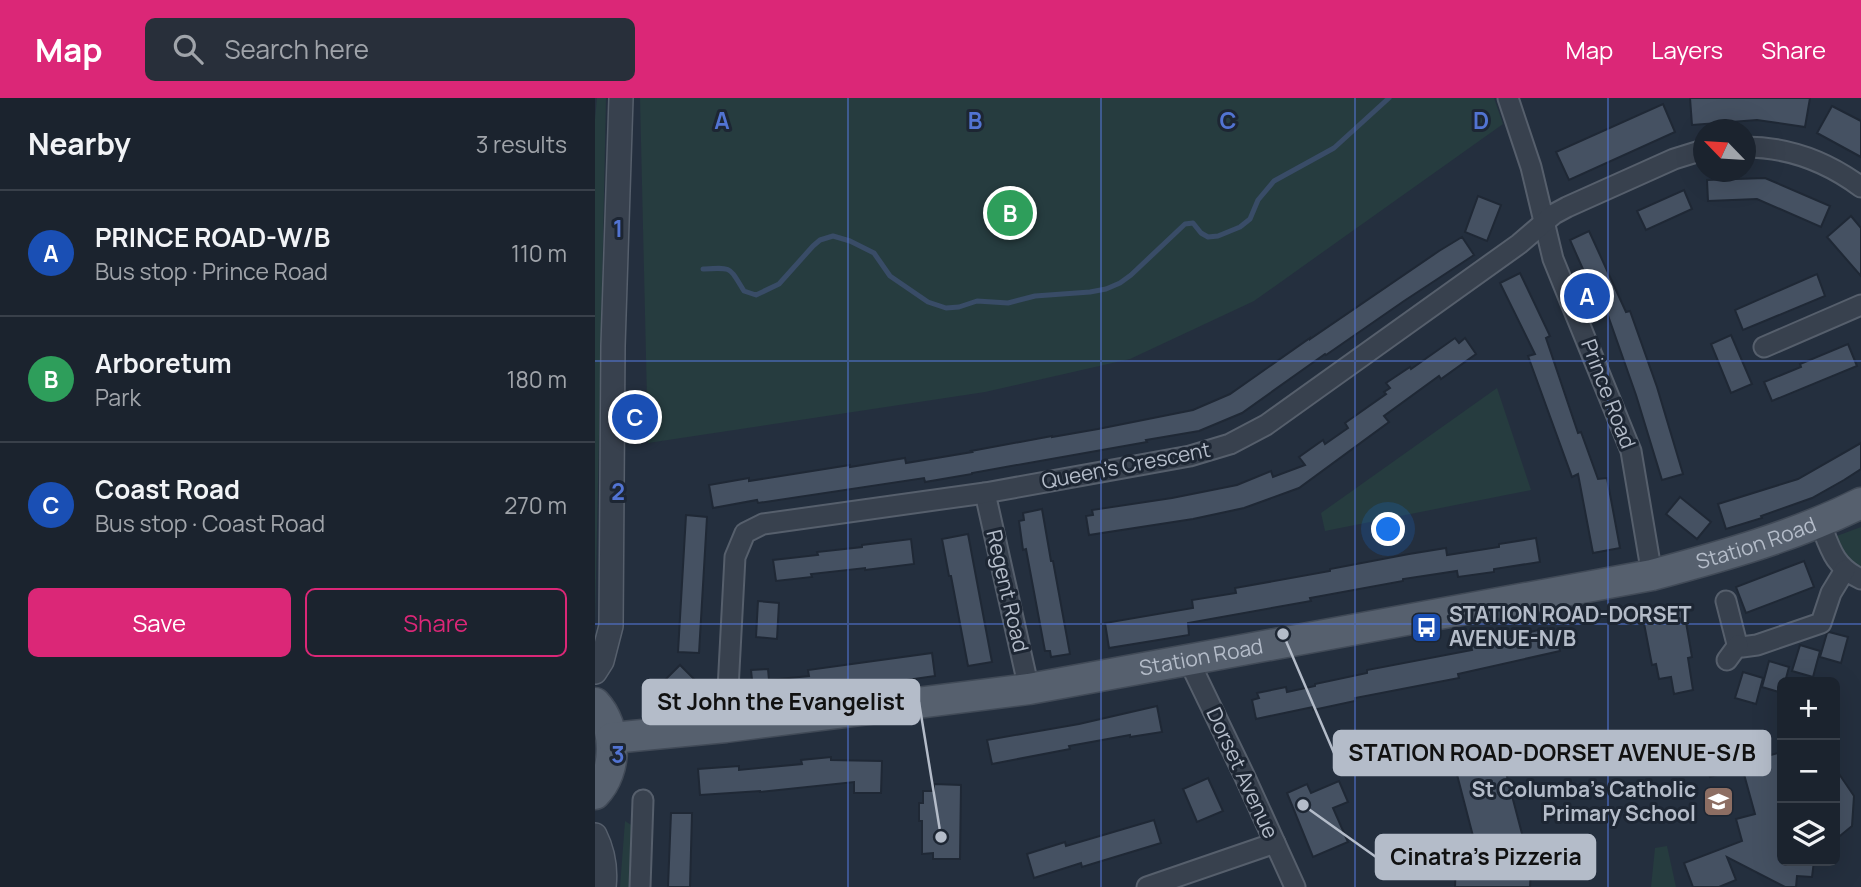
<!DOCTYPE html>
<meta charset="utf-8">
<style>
body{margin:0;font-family:Manrope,sans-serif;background:#282f3a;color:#f1f3f6}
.controls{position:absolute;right:21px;bottom:21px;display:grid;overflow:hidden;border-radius:10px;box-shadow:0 7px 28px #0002}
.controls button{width:63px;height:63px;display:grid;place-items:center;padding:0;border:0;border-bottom:2px solid #39404a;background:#1b232e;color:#f1f3f6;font:35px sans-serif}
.compass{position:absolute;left:1098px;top:21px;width:63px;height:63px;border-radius:50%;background:#1b232e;box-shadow:0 7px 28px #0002;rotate:295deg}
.you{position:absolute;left:794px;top:432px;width:24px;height:24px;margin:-18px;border:5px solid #fff;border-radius:50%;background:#1a73e8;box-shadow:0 0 0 10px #1a73e833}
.badge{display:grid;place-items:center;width:46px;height:46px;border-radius:50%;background:#db2777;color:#fff;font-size:23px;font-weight:700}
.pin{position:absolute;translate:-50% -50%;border:4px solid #fff;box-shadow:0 2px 7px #0006}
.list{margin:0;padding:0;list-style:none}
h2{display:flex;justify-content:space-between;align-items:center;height:91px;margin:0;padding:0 28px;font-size:30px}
h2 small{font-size:23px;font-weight:400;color:#a0a4aa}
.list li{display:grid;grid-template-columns:46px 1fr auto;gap:21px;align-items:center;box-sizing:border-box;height:126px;padding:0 28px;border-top:2px solid #39404a}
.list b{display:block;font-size:26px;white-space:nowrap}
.list p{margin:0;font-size:23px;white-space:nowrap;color:#a0a4aa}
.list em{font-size:23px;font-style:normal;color:#a0a4aa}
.actions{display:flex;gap:14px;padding:21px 28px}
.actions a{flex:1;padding:16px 0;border:2px solid #db2777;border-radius:10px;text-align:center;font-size:24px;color:#db2777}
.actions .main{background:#db2777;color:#fff}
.icon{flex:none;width:38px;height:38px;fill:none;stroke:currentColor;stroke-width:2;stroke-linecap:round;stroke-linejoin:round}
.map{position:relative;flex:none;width:1266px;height:789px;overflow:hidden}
header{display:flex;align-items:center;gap:42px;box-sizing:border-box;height:98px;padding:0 35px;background:#db2777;color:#fff}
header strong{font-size:33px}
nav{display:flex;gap:38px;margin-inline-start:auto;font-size:24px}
.search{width:490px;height:63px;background:#282f3a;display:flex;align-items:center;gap:18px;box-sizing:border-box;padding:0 24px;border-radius:10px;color:#a0a4aa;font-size:26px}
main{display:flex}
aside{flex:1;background:#1b232e}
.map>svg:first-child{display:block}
.green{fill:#263c3f}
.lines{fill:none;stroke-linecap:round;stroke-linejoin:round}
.stream{stroke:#394c67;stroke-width:5}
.building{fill:#455162;stroke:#1f2835;stroke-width:2}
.minor-casing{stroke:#565f6c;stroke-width:23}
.tertiary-casing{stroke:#565f6c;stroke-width:26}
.primary-casing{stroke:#414a57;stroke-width:33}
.minor{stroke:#38414e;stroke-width:19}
.tertiary{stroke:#38414e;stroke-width:23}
.primary{stroke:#56606e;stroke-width:30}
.grid{fill:none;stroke:#5274d3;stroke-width:2;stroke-opacity:0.55}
.labels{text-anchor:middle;stroke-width:6;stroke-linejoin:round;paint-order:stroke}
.street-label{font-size:21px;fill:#b4bcc9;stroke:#1d2633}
.poi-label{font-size:21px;font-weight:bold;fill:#b4bcc9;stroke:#1d2633;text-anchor:start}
.grid-label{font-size:23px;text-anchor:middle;font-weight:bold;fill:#5274d3;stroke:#1d2633;stroke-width:6;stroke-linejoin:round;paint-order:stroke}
.leader{fill:none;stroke:#b4bcc9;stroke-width:2.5}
.callout-dot{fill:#b4bcc9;stroke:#1d2633;stroke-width:2.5}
.callout{fill:#b4bcc9;stroke:#b4bcc9;stroke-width:2.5}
.callout-label{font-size:23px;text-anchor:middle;font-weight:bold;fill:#111}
</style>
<header>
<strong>Map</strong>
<div class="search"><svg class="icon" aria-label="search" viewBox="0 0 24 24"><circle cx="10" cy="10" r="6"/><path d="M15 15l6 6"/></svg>Search here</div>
<nav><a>Map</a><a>Layers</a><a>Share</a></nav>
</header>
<main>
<aside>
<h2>Nearby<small>3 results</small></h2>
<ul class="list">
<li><span class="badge" style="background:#1a4fb4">A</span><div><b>PRINCE ROAD-W/B</b><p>Bus stop · Prince Road</p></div><em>110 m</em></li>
<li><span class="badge" style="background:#2e9e5b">B</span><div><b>Arboretum</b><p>Park</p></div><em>180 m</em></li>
<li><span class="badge" style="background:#1a4fb4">C</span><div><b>Coast Road</b><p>Bus stop · Coast Road</p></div><em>270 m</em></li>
</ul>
<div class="actions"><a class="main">Save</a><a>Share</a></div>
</aside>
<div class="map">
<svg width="1266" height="789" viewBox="0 0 1266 789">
<rect width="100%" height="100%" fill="#242f3e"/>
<!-- green -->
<g class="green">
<path d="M2 0H11L0 528V21Z"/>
<path d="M45 0H899L908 26 659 203 535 261 390 294 53 345Z"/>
<path d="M902 290 936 392 730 433 726 415Z"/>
<path d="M1266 429V473L1254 467 1239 439Z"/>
<path d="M30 723 41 730 39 789H25Z"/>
<path d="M1072 748 1081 789H1056L1060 750Z"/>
</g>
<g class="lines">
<!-- stream -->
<path class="stream" d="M108 171C138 169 134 169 149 193L161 197 184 186 218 148 225 142 238 138 255 143 279 155 295 178 333 204 351 210 364 209 382 203 413 205 440 198 495 194 511 191 525 185 536 177 590 126 598 125 606 135 613 139 623 138 645 129 655 121 663 102 679 83 739 50 794 0"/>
</g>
<!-- building -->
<g class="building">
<path d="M1095 0H1215L1210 29 1162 22 1097 27Z"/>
<path d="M1068 6 1080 34 974 82 961 54Z"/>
<path d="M1237 8 1266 23V59L1222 35Z"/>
<path d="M1170 80 1235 108 1226 129 1162 101 1113 103 1112 82Z"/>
<path d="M1089 92 1097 111 1051 132 1042 113Z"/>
<path d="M883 98 906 107 892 143 870 134Z"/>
<path d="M1256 118 1266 130V178L1232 139Z"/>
<path d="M994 133 1031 214 1035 213 1062 289 1088 376 1067 382 1041 297 1011 212 1007 214 975 142Z"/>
<path d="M867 139 879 157 809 203 731 257 730 256 647 315 604 333 551 342 552 344 377 375V376L330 384 329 380 163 405 162 402 118 410 114 387 154 380V383L255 367V369L310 360 311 365 377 354 376 353 457 338V339L503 331 598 312 635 296 715 240V241L844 153Z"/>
<path d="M925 175 955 238 951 240 983 335 986 334 1003 381 1012 380 1025 450 998 455 983 376 977 379 933 258 940 256 905 185Z"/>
<path d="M1222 176 1230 198 1148 232 1140 212Z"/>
<path d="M1136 237 1157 286 1136 295 1116 246Z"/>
<path d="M860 240 864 245 870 240 881 256 846 281 844 278 789 318 794 324 704 390 649 410 598 421 494 437 491 418 498 417 497 412 577 400 642 387 676 373 678 379 710 367 704 359 728 342 730 346 753 330 750 325 791 296 789 294 795 290 791 285 815 269 816 271Z"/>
<path d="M1253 246 1262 268 1177 303 1169 284 1206 269 1205 266Z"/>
<path d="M1266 345V371L1249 382 1217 400 1166 418 1167 420 1131 431 1123 406 1203 381Z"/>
<path d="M1085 399 1116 424 1102 441 1071 416Z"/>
<path d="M447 411 456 463H458L475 556 456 559 455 553H450L431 451 428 452 424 423 429 422 428 415Z"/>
<path d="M91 417 112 419 104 555 83 554Z"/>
<path d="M373 436 397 564 373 568 356 478H354L347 441Z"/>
<path d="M941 440 945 464 899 471V474L863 479 862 473 808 481V483L715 500 716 503 593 525 594 537 514 550 510 525 598 510 597 502 641 495 640 490 735 473V471L814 456 851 450 852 457 904 449V446Z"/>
<path d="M316 441 319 466 270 472V470L216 476 217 479 181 483 178 462 223 457 222 454 267 449V447Z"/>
<path d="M1209 463 1219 489 1151 515 1141 489Z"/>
<path d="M163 503 184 505 182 541 161 539Z"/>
<path d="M1088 507 1097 559 1093 560 1098 592 1079 596 1076 579 1064 581 1061 566 1057 567 1047 515Z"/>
<path d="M952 530 953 535 961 533 965 553 863 576 864 580 760 600V603L718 612V609L661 621 657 602 664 600 662 595 691 589 692 594 720 588V586L772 575V572L877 552 876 548Z"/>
<path d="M1234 534 1253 539 1246 565 1225 559 1232 535Z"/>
<path d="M1205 547 1225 553 1218 579 1197 573Z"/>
<path d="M337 555 340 578 256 590 159 601 156 572 173 571 174 582 214 578 213 572Z"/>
<path d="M1174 563 1194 569 1190 584H1187V595L1167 589Z"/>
<path d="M85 567 100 582 74 608 59 593Z"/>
<path d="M1148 574 1168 580 1161 606 1140 600Z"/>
<path d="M562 608 567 634 535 639V637L474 648 475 651 397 666 392 642 484 626Z"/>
<path d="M905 652 936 770 935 789H860L861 764 885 765 859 665Z"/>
<path d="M1146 652 1150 664 1187 654V763H1219L1217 779 1202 778 1201 789H1190L1132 759 1141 782 1124 789H1098L1089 765 1147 743 1141 721 1160 716 1147 669 1115 679 1110 663Z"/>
<path d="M236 659V662L287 663 286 695H259V684L165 694V693L105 697 103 671 144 668V672L207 666 206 662Z"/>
<path d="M1240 670 1259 698 1257 728 1240 742Z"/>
<path d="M613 680 628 713 602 724 588 691Z"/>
<path d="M744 683 753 704 738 710 753 744 718 759 692 695 712 686 716 695Z"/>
<path d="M339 686 366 687 365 761H338V755L327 756V723H324V705H328V693H339Z"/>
<path d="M76 715H97L95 789H73Z"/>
<path d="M559 722 566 745 487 769 486 765 439 780 432 756 470 744 471 748Z"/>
</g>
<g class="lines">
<defs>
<g id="minor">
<path d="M913 0 936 69 958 161 1036 353 1057 477"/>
<path d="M1150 49C1194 49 1231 63 1266 89"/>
<path d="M1169 249 1266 207"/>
<path d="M390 395 434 591"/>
<path d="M1225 424C1235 450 1239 469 1266 481"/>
<path d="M1131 503 1142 546 1147 549 1162 547 1226 525 1236 495 1250 472"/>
<path d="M593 561 649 677 700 789"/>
<path d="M1132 562 1143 547"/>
<path d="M131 629 140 459 150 435 168 426 390 395 595 358 635 346 671 327 924 146 959 116 972 109 1079 61 1108 52"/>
<path d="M45 789 48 702"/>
<path d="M552 789 680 745"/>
</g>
<g id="tertiary">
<path d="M0 574 7 563 16 528 18 248 26 0"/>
<path d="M0 737C8 753 11 771 9 789"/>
</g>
<g id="primary">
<path d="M0 605C22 628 23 673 0 696"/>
<path id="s1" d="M17 640 131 629 434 591 1057 477C1128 458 1200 438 1266 405"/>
</g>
</defs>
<!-- minor casing -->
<use href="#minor" class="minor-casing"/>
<!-- tertiary casing -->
<use href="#tertiary" class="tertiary-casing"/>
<!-- primary casing -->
<use href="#primary" class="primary-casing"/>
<!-- minor -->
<use href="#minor" class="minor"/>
<!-- tertiary -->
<use href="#tertiary" class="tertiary"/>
<!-- primary -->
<use href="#primary" class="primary"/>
</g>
<!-- grid -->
<path class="grid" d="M253 0V789M506 0V789M760 0V789M1013 0V789M0 263H1266M0 526H1266"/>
<!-- icons -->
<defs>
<symbol id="bus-square" viewBox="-11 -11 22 22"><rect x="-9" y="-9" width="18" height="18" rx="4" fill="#1a4fb4" stroke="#1d2633"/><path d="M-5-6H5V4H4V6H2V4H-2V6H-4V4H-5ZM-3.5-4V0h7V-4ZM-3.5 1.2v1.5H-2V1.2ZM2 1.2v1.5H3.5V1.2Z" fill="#fff"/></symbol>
<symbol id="school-square" viewBox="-11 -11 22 22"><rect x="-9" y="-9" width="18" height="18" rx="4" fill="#8d6e63" stroke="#1d2633"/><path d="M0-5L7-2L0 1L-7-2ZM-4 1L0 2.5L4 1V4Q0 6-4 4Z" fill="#fff"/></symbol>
</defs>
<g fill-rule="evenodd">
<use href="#bus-square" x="814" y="512" width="35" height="35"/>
<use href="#school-square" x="1106" y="686" width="35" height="35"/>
</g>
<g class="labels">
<!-- street labels -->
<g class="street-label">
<text transform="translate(1013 296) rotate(69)" y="7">Prince Road</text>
<text transform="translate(531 368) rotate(-11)" y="7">Queen's Crescent</text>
<text dy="7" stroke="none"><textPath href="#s1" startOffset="1162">Station Road</textPath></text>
<text transform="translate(412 493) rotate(77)" y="7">Regent Road</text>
<text dy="7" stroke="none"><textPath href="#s1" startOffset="595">Station Road</textPath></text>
<text transform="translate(647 675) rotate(65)" y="7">Dorset Avenue</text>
</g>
<!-- poi labels -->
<g class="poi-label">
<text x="854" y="524">STATION ROAD-DORSET<tspan x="854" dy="24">AVENUE-N/B</tspan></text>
<text x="1101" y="699" text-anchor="end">St Columba's Catholic<tspan x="1101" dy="24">Primary School</tspan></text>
</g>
</g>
<g class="grid-label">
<text x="127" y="31">A</text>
<text x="380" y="31">B</text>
<text x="633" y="31">C</text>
<text x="886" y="31">D</text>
<text x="23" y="139">1</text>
<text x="23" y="402">2</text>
<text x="23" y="665">3</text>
</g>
<!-- callouts -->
<path class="leader" d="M346 739L324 604M688 536L739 655M708 707L781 759"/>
<g class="callout-dot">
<circle cx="346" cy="739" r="7"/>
<circle cx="688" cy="536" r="7"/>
<circle cx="708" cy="707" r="7"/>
</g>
<g class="callout">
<rect x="48" y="582" width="276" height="44" rx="7"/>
<rect x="739" y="633" width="436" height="44" rx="7"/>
<rect x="781" y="737" width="219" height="44" rx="7"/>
</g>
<g class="callout-label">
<text x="186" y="612">St John the Evangelist</text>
<text x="957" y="663">STATION ROAD-DORSET AVENUE-S/B</text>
<text x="891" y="767">Cinatra's Pizzeria</text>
</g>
</svg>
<div class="controls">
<button>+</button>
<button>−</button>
<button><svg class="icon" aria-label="layers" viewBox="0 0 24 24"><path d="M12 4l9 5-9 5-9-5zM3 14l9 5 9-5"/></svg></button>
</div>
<svg class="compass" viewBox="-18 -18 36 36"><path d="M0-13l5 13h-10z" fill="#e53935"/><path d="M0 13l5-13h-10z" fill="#a0a4aa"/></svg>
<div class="you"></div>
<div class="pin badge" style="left:992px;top:198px;background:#1a4fb4">A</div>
<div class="pin badge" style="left:415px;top:115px;background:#2e9e5b">B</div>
<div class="pin badge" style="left:40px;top:319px;background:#1a4fb4">C</div>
</div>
</main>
